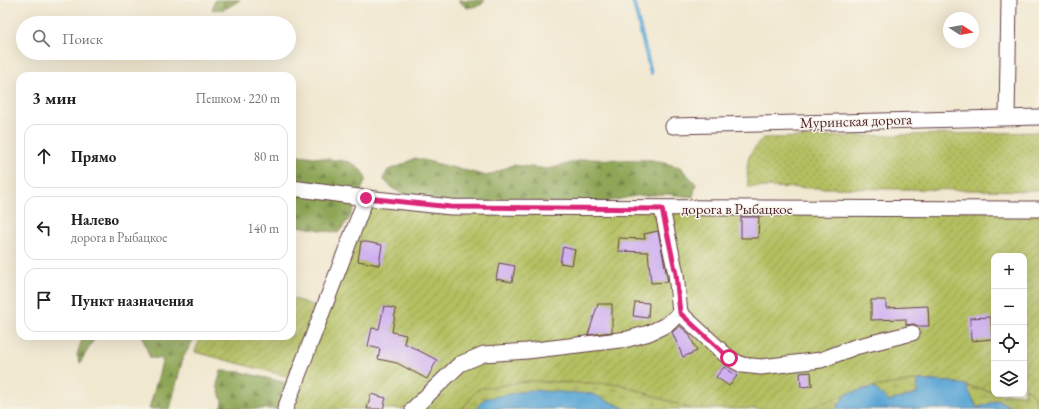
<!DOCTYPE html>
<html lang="ru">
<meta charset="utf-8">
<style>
body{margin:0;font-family:"EB Garamond",serif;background:#f6f6f6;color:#222}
.controls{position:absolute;right:12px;bottom:12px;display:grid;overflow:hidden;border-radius:8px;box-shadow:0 4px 16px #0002}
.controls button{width:36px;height:36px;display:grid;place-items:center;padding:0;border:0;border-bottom:1px solid #e0e0e0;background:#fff;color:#222;font:20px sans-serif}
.compass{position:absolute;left:943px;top:12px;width:36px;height:36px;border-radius:50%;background:#fff;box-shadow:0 4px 16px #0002;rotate:101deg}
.stop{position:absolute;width:12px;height:12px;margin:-9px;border:3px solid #db2777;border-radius:50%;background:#fff}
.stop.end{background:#db2777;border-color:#fff;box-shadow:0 1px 4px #0008}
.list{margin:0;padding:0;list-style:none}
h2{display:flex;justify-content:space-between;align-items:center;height:52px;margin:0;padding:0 16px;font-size:17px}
h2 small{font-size:13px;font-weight:400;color:#767676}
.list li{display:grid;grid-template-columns:26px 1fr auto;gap:12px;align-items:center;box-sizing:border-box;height:64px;margin:0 8px 8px;padding:0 8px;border:1px solid #e0e0e0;border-radius:12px}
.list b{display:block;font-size:15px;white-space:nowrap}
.list p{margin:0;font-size:13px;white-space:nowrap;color:#767676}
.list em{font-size:13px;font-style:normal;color:#767676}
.icon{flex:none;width:22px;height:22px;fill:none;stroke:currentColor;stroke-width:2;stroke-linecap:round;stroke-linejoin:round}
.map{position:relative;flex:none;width:1039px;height:409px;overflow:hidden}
.search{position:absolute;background:#fff;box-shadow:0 4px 16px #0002;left:16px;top:16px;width:280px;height:44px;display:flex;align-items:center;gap:10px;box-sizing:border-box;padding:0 14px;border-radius:22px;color:#767676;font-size:15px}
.panel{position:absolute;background:#fff;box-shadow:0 4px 16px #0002;left:16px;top:72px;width:280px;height:268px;border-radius:12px}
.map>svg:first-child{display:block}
.grass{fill:url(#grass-dots);stroke:#7e6f46}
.forest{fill:url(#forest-firs);stroke:#6c6241}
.wetland{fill:url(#wetland-marsh);stroke:#7e6f46}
.garden{fill:url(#garden-furrows);stroke:#7e6f46}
.water{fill:#5da7d5;stroke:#546380}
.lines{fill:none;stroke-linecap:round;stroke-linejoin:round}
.stream{stroke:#5da7d5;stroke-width:4}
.building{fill:#ceaff1}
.street-casing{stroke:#633d44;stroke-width:17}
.street{stroke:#fff;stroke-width:15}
.route{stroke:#db2777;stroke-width:5}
.labels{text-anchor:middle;stroke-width:3;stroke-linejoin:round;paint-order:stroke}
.street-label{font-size:15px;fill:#4a1f2b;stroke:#f7f3e8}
</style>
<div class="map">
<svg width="1039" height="409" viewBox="0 0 1039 409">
<defs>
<pattern id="grass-dots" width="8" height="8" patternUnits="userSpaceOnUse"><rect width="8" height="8" fill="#b3bf61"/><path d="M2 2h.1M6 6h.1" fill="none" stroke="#949b50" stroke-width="1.8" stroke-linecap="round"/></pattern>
<pattern id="forest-firs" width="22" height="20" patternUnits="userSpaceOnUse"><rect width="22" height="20" fill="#8ea657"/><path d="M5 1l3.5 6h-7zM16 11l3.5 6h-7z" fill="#768748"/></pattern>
<pattern id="wetland-marsh" width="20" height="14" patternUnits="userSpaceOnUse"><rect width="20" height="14" fill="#b3bf61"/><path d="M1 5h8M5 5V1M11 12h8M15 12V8" fill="none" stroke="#949b50"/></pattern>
<pattern id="garden-furrows" width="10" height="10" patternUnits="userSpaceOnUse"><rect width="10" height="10" fill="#b3bf61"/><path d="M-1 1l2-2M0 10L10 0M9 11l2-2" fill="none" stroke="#949b50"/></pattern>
</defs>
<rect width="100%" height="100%" fill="#f7f3e8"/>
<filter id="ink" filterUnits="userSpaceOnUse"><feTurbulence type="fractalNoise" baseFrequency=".025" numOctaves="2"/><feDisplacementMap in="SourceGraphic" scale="8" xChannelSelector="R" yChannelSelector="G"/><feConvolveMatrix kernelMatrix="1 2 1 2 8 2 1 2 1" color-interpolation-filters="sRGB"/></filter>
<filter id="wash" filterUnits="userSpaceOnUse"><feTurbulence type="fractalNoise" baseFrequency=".012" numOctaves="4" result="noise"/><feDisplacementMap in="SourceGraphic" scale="16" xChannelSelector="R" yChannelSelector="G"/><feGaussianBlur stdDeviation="0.9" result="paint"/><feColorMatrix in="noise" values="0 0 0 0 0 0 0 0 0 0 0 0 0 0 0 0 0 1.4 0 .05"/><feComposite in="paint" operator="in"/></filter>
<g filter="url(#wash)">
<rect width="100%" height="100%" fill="#f1e8d0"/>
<!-- grass -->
<path class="grass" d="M1039 132V191L748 187C747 161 744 159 763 138Z"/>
<!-- forest -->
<g class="forest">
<path d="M215 0H240L225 9 212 10Z"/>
<path d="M458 0H485L481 5 467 8Z"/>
<path d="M292 154 350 162 362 171 366 179 349 219 338 233 292 225Z"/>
<path d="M415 158 487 176 513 165 549 169 585 159 652 160 680 167 696 184 693 197 667 194 635 196 606 202 452 203 405 195 392 188 383 179 388 170 400 166Z"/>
<path d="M83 336H96L80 363 77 355Z"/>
<path d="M142 336H195L183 358 170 409H149L163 359 150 358Z"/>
<path d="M221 371 241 372 287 383 277 409H220L223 404 217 385Z"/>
</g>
<!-- wetland -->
<g class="wetland">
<path d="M918 380 917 394 889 401 873 387Z"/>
<path d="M528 381 620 384 691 409H626L592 394 484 399 476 409H462L478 389Z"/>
<path d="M966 386 994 392V394H1024V387L1033 394 1038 409H1015L998 400 977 408Z"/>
<path d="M846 394 836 409H807Z"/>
</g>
<!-- garden -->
<path class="garden" d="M371 203 1039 212V409L1033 394 1024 387V256H994V392L951 382 918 380 873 387 846 394 807 409H691L620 384 528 381 478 389 462 409H289L301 380 195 352 201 336H292V298L326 310Z"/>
<!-- water -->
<g class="water">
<path d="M918 380 951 382 966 385 977 408 998 400 1015 409H836L846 394 873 387 889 401 917 394Z"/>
<path d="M530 390 592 394 626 409H476L484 399Z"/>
</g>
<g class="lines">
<!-- stream -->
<path class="stream" d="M633 0 651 73"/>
</g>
<g id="blocks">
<!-- building -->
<g class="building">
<path d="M741 217H759L758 238H741Z"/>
<path d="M658 231 668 282 651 283 648 252 618 251 619 238 645 239 644 234Z"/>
<path d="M361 241 382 245 379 265 358 261Z"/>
<path d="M563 247 575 250 572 265 560 263Z"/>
<path d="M499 263 515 266 512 282 496 279Z"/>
<path d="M871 300H886V308L928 306 929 326H918L914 324 906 325V319L871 320Z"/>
<path d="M635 302 649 303 648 318 633 316Z"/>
<path d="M598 304H612V332L588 335Z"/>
<path d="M384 306 396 309 392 332 406 335 404 343 437 360 427 379 397 363 378 359 380 349 368 346 372 328 379 329Z"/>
<path d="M991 317 992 339 971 341 970 318Z"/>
<path d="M680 326 689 334 697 351 683 357 672 332Z"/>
<path d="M724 367 737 376 729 386 716 377Z"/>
<path d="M811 372 812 386 801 387 800 373Z"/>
<path d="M371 394 386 398 383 409H367Z"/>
</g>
</g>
</g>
<g filter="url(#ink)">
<use href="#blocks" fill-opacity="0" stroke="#633d44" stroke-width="1"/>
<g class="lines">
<defs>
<g id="street">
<path d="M1007 117 1009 0"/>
<path d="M673 126 1039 117"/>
<path d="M292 188 366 198 451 207 1039 209"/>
<path d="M662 209 676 274 680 313"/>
<path d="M285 409 366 198"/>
<path d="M413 409 460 364 484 354 527 351 628 339 649 333 668 324 680 313 729 358 742 365 761 367 821 360 855 347 912 333"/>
</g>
</defs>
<!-- street casing -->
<use href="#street" class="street-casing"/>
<!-- street -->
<use href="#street" class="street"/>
</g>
</g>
<g class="lines" filter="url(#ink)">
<!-- route -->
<path class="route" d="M366 198 451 207 662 209 676 274 680 313 729 358"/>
</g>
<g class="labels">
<!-- street labels -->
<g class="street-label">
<text transform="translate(856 121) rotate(-2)" y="5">Муринская дорога</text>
<text x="737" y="214">дорога в Рыбацкое</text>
</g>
</g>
</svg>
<div class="controls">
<button>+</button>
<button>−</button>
<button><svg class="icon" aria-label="locate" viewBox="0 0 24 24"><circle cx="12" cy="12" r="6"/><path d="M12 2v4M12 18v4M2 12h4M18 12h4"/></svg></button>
<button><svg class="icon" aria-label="layers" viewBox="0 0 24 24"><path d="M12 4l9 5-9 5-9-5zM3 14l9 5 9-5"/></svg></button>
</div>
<svg class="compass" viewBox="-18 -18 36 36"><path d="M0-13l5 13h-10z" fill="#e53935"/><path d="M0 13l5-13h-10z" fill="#767676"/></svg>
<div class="stop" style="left:729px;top:358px"></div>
<div class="stop end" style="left:366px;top:198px"></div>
<div class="search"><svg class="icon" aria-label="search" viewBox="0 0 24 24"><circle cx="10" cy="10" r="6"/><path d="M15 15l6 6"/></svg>Поиск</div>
<section class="panel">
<h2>3 мин<small>Пешком · 220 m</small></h2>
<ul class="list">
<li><svg class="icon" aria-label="ahead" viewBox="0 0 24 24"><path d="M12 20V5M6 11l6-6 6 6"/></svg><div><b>Прямо</b></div><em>80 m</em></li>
<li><svg class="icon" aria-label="left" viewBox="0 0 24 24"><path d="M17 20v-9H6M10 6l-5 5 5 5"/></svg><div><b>Налево</b><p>дорога в Рыбацкое</p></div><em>140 m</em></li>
<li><svg class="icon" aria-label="arrive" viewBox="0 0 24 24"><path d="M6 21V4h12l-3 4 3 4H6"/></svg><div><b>Пункт назначения</b></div></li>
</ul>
</section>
</div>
